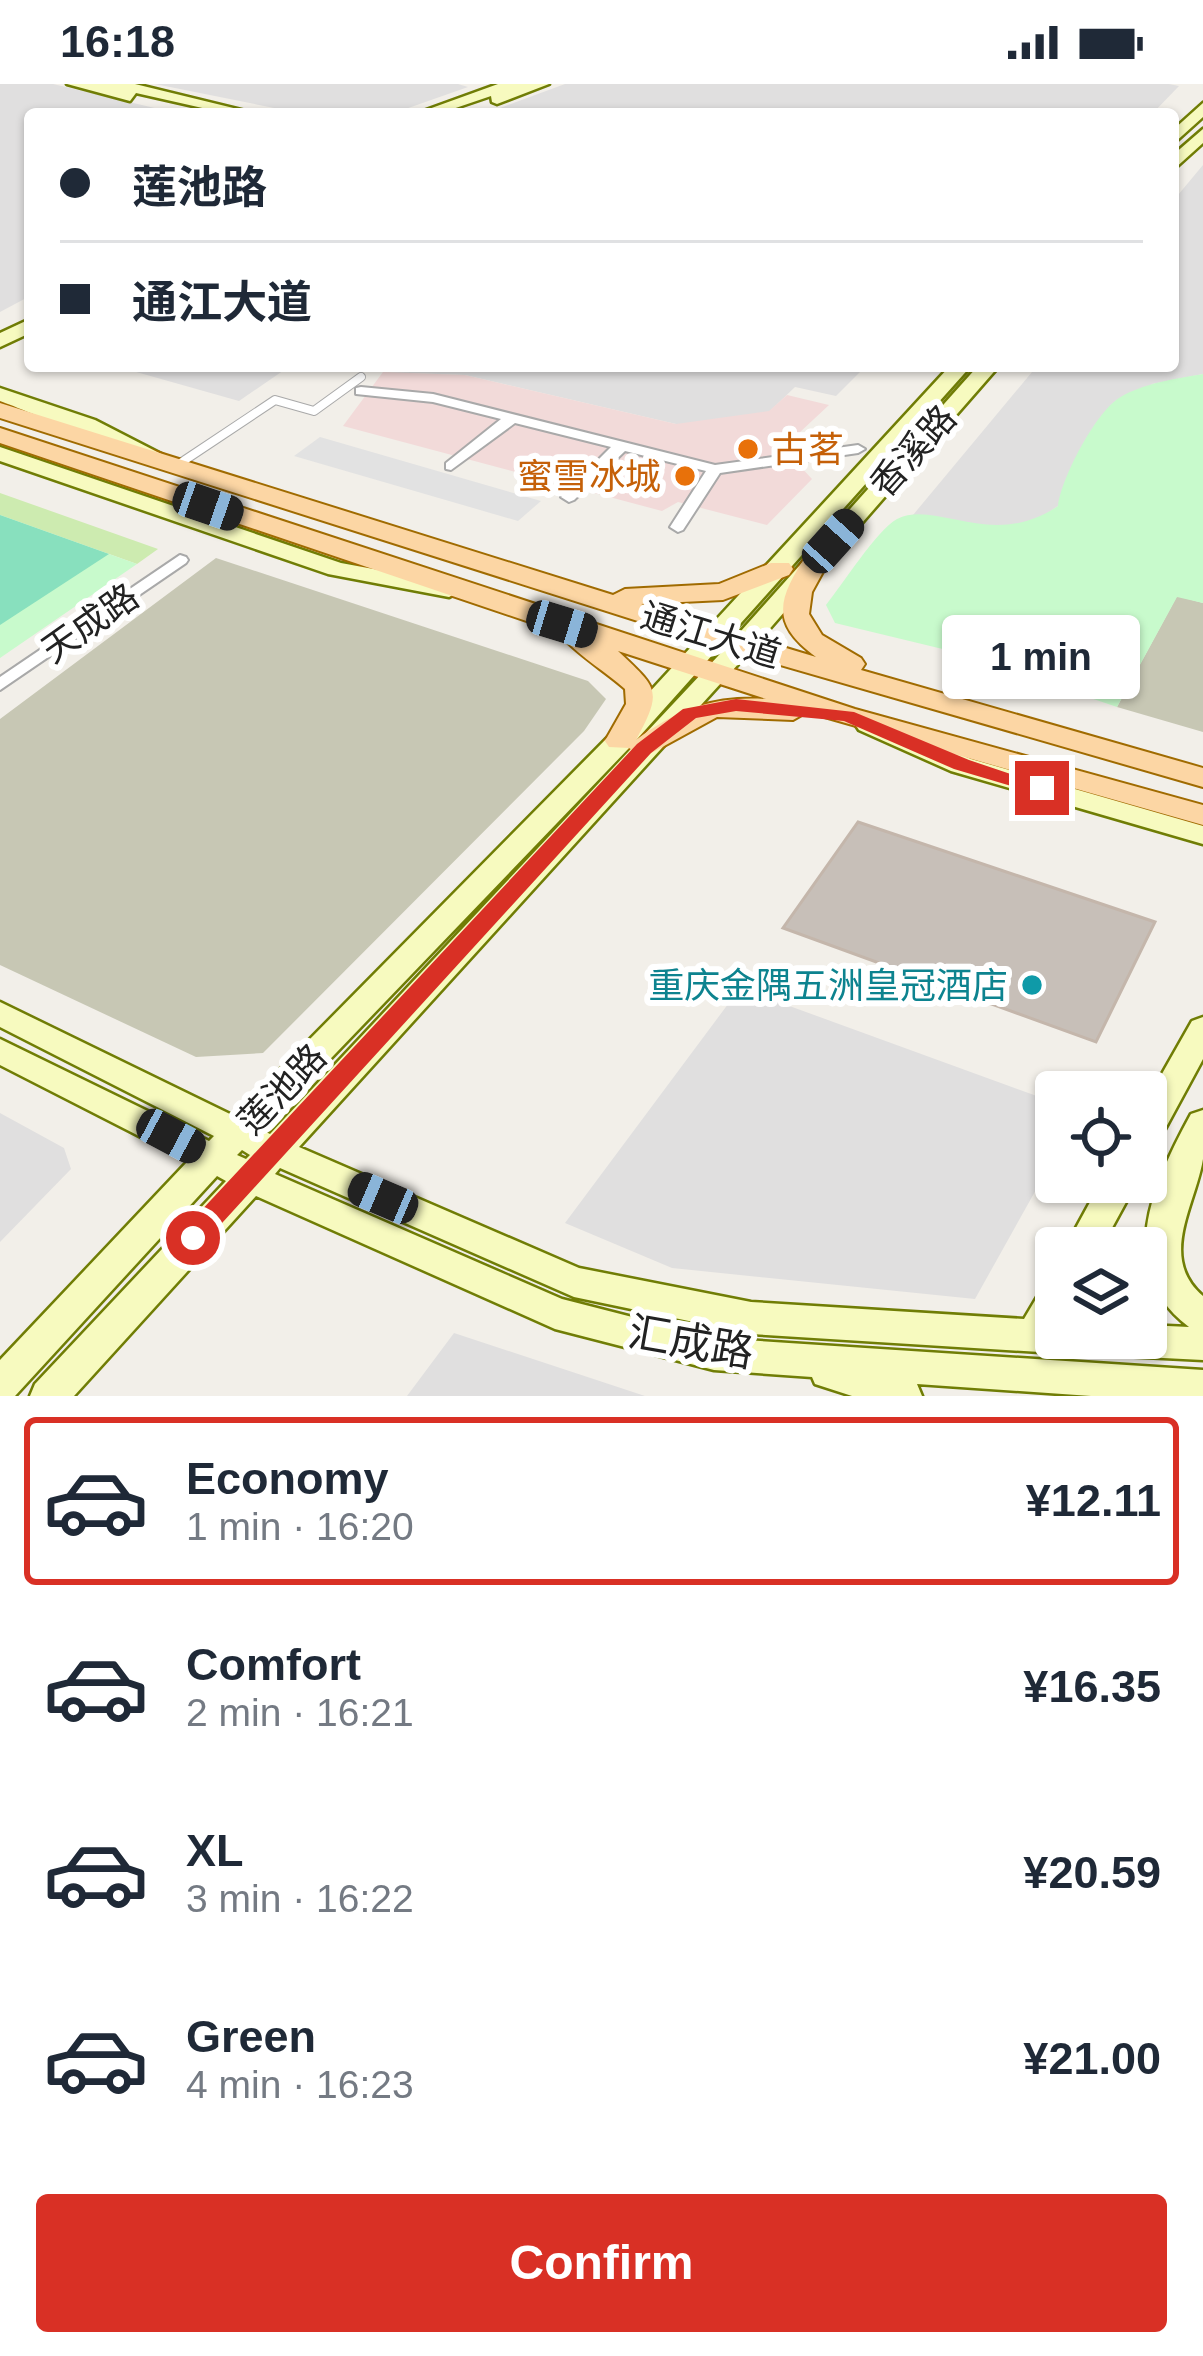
<!DOCTYPE html>
<html lang="en">
<head>
<meta charset="utf-8">
<style>
	body { margin:0; font-family:Arial,"Noto Sans SC",sans-serif; background:#f2f2f3; color:#1f2937; height:100vh; display:flex; flex-direction:column; font-size:45px; white-space:nowrap }
	* { box-sizing:border-box; margin:0 }
	p { font-size:39px; color:#747a83 }
	.icon { flex:none; width:66px; height:66px; fill:none; stroke:currentColor; stroke-width:2; stroke-linecap:round; stroke-linejoin:round }
	.map { position:relative; height:1312px; overflow:hidden }
	.side { display:flex; flex-direction:column; background:#fff; flex:1 }
	.side>* { flex:none }
	.banner { position:absolute; left:24px; top:24px; width:1155px; height:264px; border-radius:12px; box-shadow:0 3px 9px #0004; display:grid; align-content:center; height:264px; padding:0 36px; background:#fff }
	.buttons { position:absolute; left:1035px; top:987px; display:grid; gap:24px }
	.buttons a { display:grid; place-items:center; width:132px; height:132px; border-radius:12px; background:#fff; box-shadow:0 3px 9px #0004; font-size:60px }
	.end { position:absolute; width:54px; height:54px; margin:-27px; border:15px solid #d93025; background:#fff; box-shadow:0 0 0 6px #fff }
	.from { border-radius:50% }
	.bubble { position:absolute; height:84px; border-radius:12px; background:#fff; box-shadow:0 3px 9px #0004; font-size:39px; font-weight:600; line-height:84px; text-align:center }
	.car { position:absolute; width:36px; height:72px; margin:-36px -18px; border-radius:15px; box-shadow:0 0 9px 3px #0007; background:linear-gradient(#222 24%,#8ab4d8 0 40%,#222 0 76%,#8ab4d8 0 86%,#222 0) }
	.banner b { display:flex; align-items:center; gap:42px; height:114px; font-size:45px }
	.banner b+b { border-top:3px solid #e0e1e3 }
	.banner i { width:30px; height:30px; background:#1f2937 }
	ul { padding:21px 0 0; list-style:none }
	li { display:flex; align-items:center; gap:36px; height:168px; margin:0 24px 18px; padding:0 12px; border:6px solid transparent; border-radius:12px }
	li div { flex:1 }
	li b { display:block; font-size:45px }
	li em { font-style:normal; font-weight:600 }
	li.on { border-color:#d93025 }
	li>.icon { width:108px; height:108px; stroke-width:1.5 }
	.action { display:flex; gap:24px; margin-top:auto; padding:24px 36px }
	.action a { flex:1; height:138px; border-radius:12px; background:#d93025; color:#fff; font-size:48px; font-weight:600; line-height:138px; text-align:center }
	.status { display:flex; justify-content:space-between; align-items:center; height:84px; padding:0 60px; background:#fff; direction:ltr }
	.status svg { height:33px; fill:currentColor }
	.map>svg:first-child { display:block }
	.residential { fill:#e0dfdf }
	.commercial { fill:#f2dad9 }
	.construction { fill:#c7c7b4 }
	.grass { fill:#cdebb0 }
	.park { fill:#c8facc }
	.pitch { fill:#88e0be }
	.parking { fill:#e2e2e2 }
	.building { fill:#c7bfb8; stroke:#c4b6ab; stroke-width:3 }
	.lines { fill:none; stroke-linecap:round; stroke-linejoin:round }
	.lane-casing { stroke:#a9a9a9; stroke-width:10 }
	.street-casing { stroke:#a9a9a9; stroke-width:4 }
	.secondary-casing { stroke:#707d05; stroke-width:5 }
	.primary-casing { stroke:#a06b00; stroke-width:4 }
	.lane { stroke:#fff; stroke-width:8 }
	.street { fill:#fff; fill-rule:evenodd }
	.secondary { fill:#f7fabf; fill-rule:evenodd }
	.primary { fill:#fcd6a4; fill-rule:evenodd }
	.route { fill:#d93025 }
	.food-dot { fill:#e8710a; stroke:#fff; stroke-width:4.5 }
	.culture-dot { fill:#0f9aa8; stroke:#fff; stroke-width:4.5 }
	.labels { text-anchor:middle; dominant-baseline:central; stroke-width:12; stroke-linejoin:round; paint-order:stroke }
	.food-label { font-size:36px; fill:#c56008; stroke:#fff; text-anchor:start }
	.street-label { font-size:36px; fill:#222; stroke:#fff }
	.culture-label { font-size:36px; fill:#0d838f; stroke:#fff; text-anchor:end }
	.near-street-label { font-size:42px; fill:#222; stroke:#fff }
</style>
</head>
<body>
<div class="status"><b>16:18</b><svg viewBox="0 0 49 12"><path d="M0 12V9h3v3zM5 12V6h3v6zM10 12V3h3v9zM15 12V0h3v12zM26 1h20v11H26zM47 4h2v5h-2z"/></svg></div>
<div class="map">
<svg width="1203" height="1312" viewBox="0 0 1203 1312">
	<rect width="100%" height="100%" fill="#f2efe9"/>
	<!-- residential -->
	<path class="residential" d="M 0,0 L 53,0 L 180,30 L 30,30 L 30,212 L 0,228 Z
		M 155,0 L 458,0 L 468,3 L 397,28 L 304,30 Z
		M 565,0 L 1169,0 L 1179,2 L 1152,30 L 484,30 Z
		M 1203,81 L 1203,290 L 1152,300 L 1058,422 L 1036,437 L 994,444 L 913,431 L 1037,282 L 1173,282 L 1173,117 Z
		M 115,282 L 290,282 L 239,317 Z
		M 363,282 L 866,282 L 836,312 L 795,303 L 770,327 L 690,359 L 676,340 L 465,291 L 383,288 Z
		M 740,904 L 1056,1019 L 1056,1070 L 975,1215 L 672,1184 L 565,1139 Z
		M 0,1029 L 64,1064 L 71,1085 L 0,1158 Z
		M 454,1249 L 645,1312 L 407,1312 Z"/>
	<!-- commercial -->
	<path class="commercial" d="M 383,288 L 465,291 L 676,340 L 769,327 L 787,311 L 829,321 L 783,364 L 812,395 L 767,441 L 678,418 L 662,427 L 343,342 Z"/>
	<!-- construction -->
	<path class="construction" d="M 216,474 L 588,597 L 606,615 L 584,647 L 263,969 L 196,973 L 0,881 L 0,635 Z
		M 1177,512 L 1203,519 L 1203,648 L 1117,623 Z"/>
	<!-- grass -->
	<path class="grass" d="M 0,409 L 158,465 L 137,480 L 0,431 Z"/>
	<!-- park -->
	<path class="park" d="M 1203,290 L 1203,519 L 1177,513 L 1117,623 L 955,568 L 835,539 L 826,521 C 842,501 877,446 897,435 C 936,415 992,467 1058,422 C 1061,395 1095,329 1119,314 C 1143,299 1175,295 1203,290 Z
		M 0,431 L 137,480 L 0,574 Z"/>
	<!-- pitch -->
	<path class="pitch" d="M 0,431 L 109,470 L 0,541 Z"/>
	<!-- parking -->
	<path class="parking" d="M 320,353 L 541,417 L 518,437 L 294,372 Z"/>
	<!-- building -->
	<path class="building" d="M 858,738 L 1155,838 L 1096,958 L 783,844 Z"/>
	<g class="lines">
		<!-- lane casing -->
		<g class="lane-casing">
			<path id="lane" d="M 179,380 L 275,316 L 314,327 L 361,293"/>
		</g>
		<!-- street casing -->
		<g class="street-casing">
			<path id="street" d="M 361,303 L 433,310 L 715,381 L 858,361 L 865,365 L 858,369 L 720,389 L 683,446 L 678,448 L 670,443 L 706,387 L 625,367 L 574,416 L 569,418 L 561,413 L 611,363 L 515,339 L 451,386 L 446,385 L 446,379 L 501,335 L 433,318 L 356,310 L 356,304 Z
				M 180,471 L 186,473 L 188,476 L 186,479 L 0,606 L 0,593 Z"/>
		</g>
		<!-- secondary casing -->
		<g class="secondary-casing">
			<path id="secondary" d="M 67,0 L 135,0 L 258,30 L 229,30 L 136,9 L 130,17 Z
				M 498,0 L 549,0 L 497,20 L 492,18 L 491,12 L 438,30 L 415,30 Z
				M 1203,19 L 1203,33 L 1173,60 L 1173,46 Z
				M 1203,45 L 1203,59 L 1173,86 L 1173,71 Z
				M 30,235 L 30,249 L 0,263 L 0,249 Z
				M 950,282 L 971,282 L 630,663 L 262,1046 L 270,1050 L 733,556 L 978,282 L 999,282 L 751,566 L 299,1063 L 579,1184 L 751,1218 L 1024,1235 L 1043,1203 L 1056,1199 L 1056,1254 L 1146,1254 L 1146,1241 L 1189,1243 C 1113,1186 1153,1100 1191,1030 L 1203,1026 C 1203,1042 1203,1060 1203,1075 C 1195,1122 1158,1174 1203,1212 L 1203,1276 L 1084,1270 L 1070,1263 L 1056,1269 L 751,1250 L 574,1213 L 280,1084 L 275,1090 L 562,1215 L 714,1254 L 1203,1286 L 1203,1312 L 1091,1312 L 917,1300 L 922,1312 L 852,1312 L 815,1300 L 812,1293 L 714,1286 L 555,1245 L 256,1112 L 74,1312 L 30,1312 L 35,1300 L 226,1097 L 217,1092 L 15,1312 L 0,1312 L 0,1276 L 188,1077 L 0,981 L 0,955 L 209,1057 L 214,1052 L 0,943 L 0,918 L 234,1032 L 610,651 ZM 242,1066 L 250,1071 L 246,1075 L 237,1071 Z
				M 0,304 L 95,336 L 165,372 L 162,377 C 147,379 26,326 0,317 Z
				M 0,363 L 341,479 L 449,499 L 461,506 L 449,513 L 328,490 L 0,377 Z
				M 868,632 L 971,675 L 1203,742 L 1203,760 L 951,687 L 859,646 L 855,640 L 859,634 Z
				M 1203,933 L 1203,975 L 1158,1058 L 1146,1062 L 1146,1018 L 1192,937 Z
				M 1101,1098 L 1137,1098 L 1101,1164 L 1065,1164 Z"/>
		</g>
		<!-- primary casing -->
		<g class="primary-casing">
			<path id="primary" d="M 0,319 L 613,511 L 625,505 L 719,500 L 771,479 L 789,479 L 793,485 L 789,491 L 723,516 L 641,520 L 816,573 C 768,538 779,513 808,469 L 826,469 L 830,475 L 812,508 L 809,530 L 822,551 L 861,574 L 865,580 L 861,586 L 1203,684 L 1203,703 L 732,567 L 0,334 Z
				M 0,344 L 855,625 L 1203,721 L 1203,741 L 807,628 L 793,636 L 717,633 L 644,673 L 629,664 L 609,663 L 605,657 L 626,620 L 625,605 C 606,588 582,574 565,556 L 568,551 L 0,359 ZM 618,567 L 766,615 C 713,612 678,625 636,656 C 663,606 658,605 618,567 Z"/>
		</g>
		<!-- lane -->
		<use href="#lane" class="lane"/>
		<!-- street -->
		<use href="#street" class="street"/>
		<!-- secondary -->
		<use href="#secondary" class="secondary"/>
		<!-- primary -->
		<use href="#primary" class="primary"/>
	</g>
	<!-- route -->
	<path class="route" d="M 736,615 L 854,628 L 969,676 L 1052,704 L 1042,711 L 954,685 L 844,637 L 736,627 L 696,634 L 651,669 L 202,1161 L 183,1161 L 180,1154 L 183,1146 L 637,660 L 683,625 Z"/>
	<!-- markers -->
	<g class="food-dot">
		<circle cx="748" cy="365" r="12"/>
		<circle cx="685" cy="392" r="12"/>
	</g>
	<circle class="culture-dot" cx="1032" cy="901" r="12"/>
	<g class="labels">
		<!-- food labels -->
		<g class="food-label">
			<text x="772" y="365">古茗</text>
			<text x="661" y="392" text-anchor="end">蜜雪冰城</text>
		</g>
		<!-- street labels -->
		<g class="street-label">
			<text transform="translate(913 367) rotate(-48)">香溪路</text>
			<text transform="translate(90 539) rotate(-35)">天成路</text>
			<text transform="translate(711 551) rotate(17)">通江大道</text>
			<text transform="translate(282 1005) rotate(-46)">莲池路</text>
		</g>
		<!-- culture labels -->
		<g class="culture-label">
			<text x="1008" y="901">重庆金隅五洲皇冠酒店</text>
		</g>
		<!-- near-street labels -->
		<g class="near-street-label">
			<text transform="translate(691 1258) rotate(10)">汇成路</text>
		</g>
	</g>
</svg>
<div class="buttons">
<a><svg class="icon" aria-label="locate" viewBox="0 0 24 24"><circle cx="12" cy="12" r="6"/><path d="M12 2v4M12 18v4M2 12h4M18 12h4"/></svg></a>
<a><svg class="icon" aria-label="layers" viewBox="0 0 24 24"><path d="M12 4l9 5-9 5-9-5zM3 14l9 5 9-5"/></svg></a>
</div>
<i class="end from" style="left:193px;top:1154px"></i>
<i class="end" style="left:1042px;top:704px"></i>
<div class="bubble" style="left:942px;top:531px;width:198px">1 min</div>
<i class="car" style="left:208px;top:422px;rotate:109deg"></i>
<i class="car" style="left:833px;top:457px;rotate:42deg"></i>
<i class="car" style="left:562px;top:540px;rotate:107deg"></i>
<i class="car" style="left:171px;top:1052px;rotate:118deg"></i>
<i class="car" style="left:383px;top:1114px;rotate:293deg"></i>
<div class="banner">
<b><i class="from"></i>莲池路</b>
<b><i></i>通江大道</b>
</div>
</div>
<section class="side">
<ul>
<li class="on"><svg class="icon" aria-label="car" viewBox="0 0 24 24"><path d="M5 17H2v-5l4-1 3-4h7l3 4 3 1v5h-3M9 17h6M6 11h13"/><circle cx="7" cy="17" r="2"/><circle cx="17" cy="17" r="2"/></svg><div><b>Economy</b><p>1 min · 16:20</p></div><em>¥12.11</em></li>
<li><svg class="icon" aria-label="car" viewBox="0 0 24 24"><path d="M5 17H2v-5l4-1 3-4h7l3 4 3 1v5h-3M9 17h6M6 11h13"/><circle cx="7" cy="17" r="2"/><circle cx="17" cy="17" r="2"/></svg><div><b>Comfort</b><p>2 min · 16:21</p></div><em>¥16.35</em></li>
<li><svg class="icon" aria-label="car" viewBox="0 0 24 24"><path d="M5 17H2v-5l4-1 3-4h7l3 4 3 1v5h-3M9 17h6M6 11h13"/><circle cx="7" cy="17" r="2"/><circle cx="17" cy="17" r="2"/></svg><div><b>XL</b><p>3 min · 16:22</p></div><em>¥20.59</em></li>
<li><svg class="icon" aria-label="car" viewBox="0 0 24 24"><path d="M5 17H2v-5l4-1 3-4h7l3 4 3 1v5h-3M9 17h6M6 11h13"/><circle cx="7" cy="17" r="2"/><circle cx="17" cy="17" r="2"/></svg><div><b>Green</b><p>4 min · 16:23</p></div><em>¥21.00</em></li>
</ul>
<div class="action"><a>Confirm</a></div>
</section>
</body>
</html>
